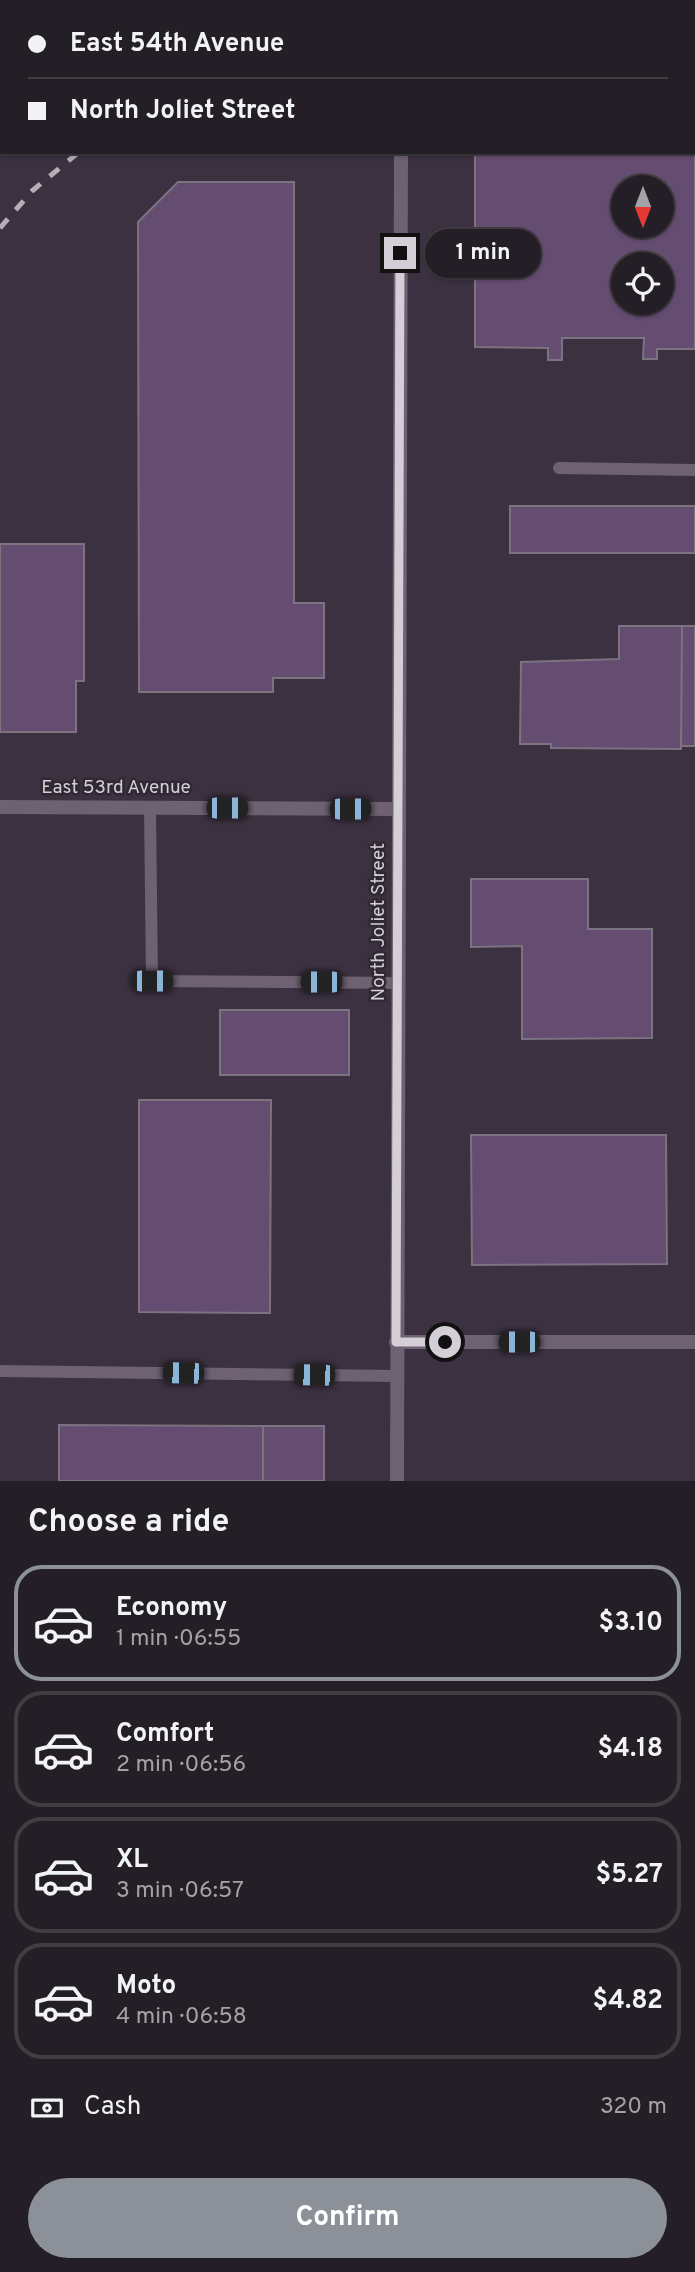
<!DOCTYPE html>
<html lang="en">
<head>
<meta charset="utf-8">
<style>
	body { margin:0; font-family:Overpass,sans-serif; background:#2c272e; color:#f1f3f6; height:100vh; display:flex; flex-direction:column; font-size:26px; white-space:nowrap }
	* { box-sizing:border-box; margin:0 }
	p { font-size:23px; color:#a3a2a7 }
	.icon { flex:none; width:38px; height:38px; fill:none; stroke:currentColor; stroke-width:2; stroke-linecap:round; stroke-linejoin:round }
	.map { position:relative; height:1481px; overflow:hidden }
	.side { display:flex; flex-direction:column; background:#241f26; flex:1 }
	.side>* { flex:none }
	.banner { position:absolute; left:0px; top:0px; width:696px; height:154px; box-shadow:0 2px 5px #0004,0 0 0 2px #413d43; display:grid; align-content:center; height:154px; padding:0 28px; background:#241f26 }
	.needle { width:46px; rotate:180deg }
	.tools { position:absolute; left:611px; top:175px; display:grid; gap:14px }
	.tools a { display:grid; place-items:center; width:63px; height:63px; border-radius:50%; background:#241f26; box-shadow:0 2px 5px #0004,0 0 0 2px #413d43; font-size:35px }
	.end { position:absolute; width:32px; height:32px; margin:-16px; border:9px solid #d4cfd6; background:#111; box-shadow:0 0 0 4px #111 }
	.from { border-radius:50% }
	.bubble { position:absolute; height:49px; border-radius:24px; background:#241f26; box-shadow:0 2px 5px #0004,0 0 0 2px #413d43; font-size:23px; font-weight:700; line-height:49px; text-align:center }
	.car { position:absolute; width:21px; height:42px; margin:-21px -10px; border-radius:9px; box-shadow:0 0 5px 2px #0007; background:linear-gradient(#222 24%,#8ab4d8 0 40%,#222 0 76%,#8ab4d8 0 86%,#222 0) }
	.banner b { display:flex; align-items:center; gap:24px; height:66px; font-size:26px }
	.banner b+b { border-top:2px solid #413d43 }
	.banner i { width:18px; height:18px; background:#f1f3f6 }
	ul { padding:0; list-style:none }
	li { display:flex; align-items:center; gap:21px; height:116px; margin:0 14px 10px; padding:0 14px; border:4px solid #413d43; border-radius:28px }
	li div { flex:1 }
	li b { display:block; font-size:26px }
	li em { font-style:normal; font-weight:700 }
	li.on { border-color:#8c9099 }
	li>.icon { width:63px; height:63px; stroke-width:1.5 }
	h2 { padding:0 28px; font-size:32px; line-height:84px }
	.pay { display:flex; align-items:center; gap:18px; height:77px; padding:0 28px; font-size:26px }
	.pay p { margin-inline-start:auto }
	.primary-button { display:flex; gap:14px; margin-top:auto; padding:14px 28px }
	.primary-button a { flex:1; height:80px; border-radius:42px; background:#8c9099; color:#fff; font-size:28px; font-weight:700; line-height:80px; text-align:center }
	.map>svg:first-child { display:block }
	.built { fill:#3b3140; fill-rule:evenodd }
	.building { fill:#654c71; stroke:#7b737f; stroke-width:2; fill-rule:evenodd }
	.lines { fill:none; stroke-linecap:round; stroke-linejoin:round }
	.service { stroke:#6d6172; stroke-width:12 }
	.minor { stroke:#6d6172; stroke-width:14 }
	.rail { stroke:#b4afb7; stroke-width:5; stroke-dasharray:12 12; stroke-linecap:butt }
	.route { stroke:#d4cfd6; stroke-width:9 }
	.labels { text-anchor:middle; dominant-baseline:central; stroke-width:5; stroke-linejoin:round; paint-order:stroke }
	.street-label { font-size:19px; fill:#d4cfd6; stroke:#302933 }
</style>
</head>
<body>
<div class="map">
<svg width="695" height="1481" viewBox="0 0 695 1481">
	<rect width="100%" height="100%" fill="#302933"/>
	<!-- built -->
	<path class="built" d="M 0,0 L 695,0 L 695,1481 L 0,1481 ZM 2,2 L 695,2 L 695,152 L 2,152 ZM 623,187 L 662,187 L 662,226 L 623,226 ZM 623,264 L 662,264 L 662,303 L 623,303 Z"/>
	<!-- building -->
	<path class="building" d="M 0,0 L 131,0 L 131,2 L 2,2 L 0,19 Z
		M 219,0 L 305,0 L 305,2 L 219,2 Z
		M 695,93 L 695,349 L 657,349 L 657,359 L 643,359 L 644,338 L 562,338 L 562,360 L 548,360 L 548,348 L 475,347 L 475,152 L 695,152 ZM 623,187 L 662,187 L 662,226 L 623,226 ZM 623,264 L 662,264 L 662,303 L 623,303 Z
		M 178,182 L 294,182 L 294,603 L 324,603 L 324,678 L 273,678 L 273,692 L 139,692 L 138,222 Z
		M 510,506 L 695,506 L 695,553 L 510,553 Z
		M 0,544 L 84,544 L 84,681 L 76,681 L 76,732 L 0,732 Z
		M 619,626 L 682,626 L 681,749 L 551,748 L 551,744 L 520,744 L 521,662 L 619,659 Z
		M 682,626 L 695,626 L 695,746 L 681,746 Z
		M 471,879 L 588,879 L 588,929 L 652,929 L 652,1038 L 522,1039 L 522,946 L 471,947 Z
		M 220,1010 L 349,1010 L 349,1075 L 220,1075 Z
		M 139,1100 L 271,1100 L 270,1313 L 139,1312 Z
		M 471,1135 L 666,1135 L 667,1264 L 472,1265 Z
		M 59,1425 L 263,1426 L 263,1481 L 59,1481 Z
		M 263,1426 L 324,1426 L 324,1481 L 263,1481 Z"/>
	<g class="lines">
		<!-- service -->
		<path class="service" d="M 645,0 L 645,2
			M 559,468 L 695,470
			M 150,808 L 152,981 L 398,983
			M 0,1371 L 396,1376"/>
		<!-- minor -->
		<path class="minor" d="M 401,2 L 401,0
			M 0,807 L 399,809
			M 396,1342 L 695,1342
			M 397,1481 L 401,152"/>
		<!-- rail -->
		<path class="rail" d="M 0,57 L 2,57
			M 0,228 L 32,191 L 79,152"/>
	</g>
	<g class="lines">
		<!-- route -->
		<path class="route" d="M 400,253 L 396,1342 L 445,1342"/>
	</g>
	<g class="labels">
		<!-- street labels -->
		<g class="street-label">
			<text x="116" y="788">East 53rd Avenue</text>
			<text transform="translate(379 922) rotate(-90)">North Joliet Street</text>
		</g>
	</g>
</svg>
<div class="tools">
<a><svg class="needle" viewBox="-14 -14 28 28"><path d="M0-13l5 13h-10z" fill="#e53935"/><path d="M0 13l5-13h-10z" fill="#a3a2a7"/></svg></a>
<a><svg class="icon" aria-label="locate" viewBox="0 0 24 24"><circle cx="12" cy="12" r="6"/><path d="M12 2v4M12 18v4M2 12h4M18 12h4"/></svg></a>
</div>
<i class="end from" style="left:445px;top:1342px"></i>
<i class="end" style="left:400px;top:253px"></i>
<div class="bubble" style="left:425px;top:229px;width:116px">1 min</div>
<i class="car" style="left:227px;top:808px;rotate:90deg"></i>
<i class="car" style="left:350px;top:809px;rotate:90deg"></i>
<i class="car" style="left:152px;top:981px;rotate:90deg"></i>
<i class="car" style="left:321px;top:982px;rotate:270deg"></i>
<i class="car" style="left:519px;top:1342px;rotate:270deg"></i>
<i class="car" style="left:183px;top:1373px;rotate:271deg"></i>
<i class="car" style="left:314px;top:1375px;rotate:271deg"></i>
<div class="banner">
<b><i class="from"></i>East 54th Avenue</b>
<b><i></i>North Joliet Street</b>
</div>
</div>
<section class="side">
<h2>Choose a ride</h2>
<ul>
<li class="on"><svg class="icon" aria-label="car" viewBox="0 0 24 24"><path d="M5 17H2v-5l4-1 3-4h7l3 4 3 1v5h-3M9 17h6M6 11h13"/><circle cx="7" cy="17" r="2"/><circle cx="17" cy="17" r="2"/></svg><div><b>Economy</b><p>1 min · 06:55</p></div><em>$3.10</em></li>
<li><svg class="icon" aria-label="car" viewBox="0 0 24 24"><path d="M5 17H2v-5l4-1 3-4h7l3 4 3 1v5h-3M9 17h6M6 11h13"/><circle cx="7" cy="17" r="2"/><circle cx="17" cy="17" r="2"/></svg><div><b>Comfort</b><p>2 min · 06:56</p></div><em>$4.18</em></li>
<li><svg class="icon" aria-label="car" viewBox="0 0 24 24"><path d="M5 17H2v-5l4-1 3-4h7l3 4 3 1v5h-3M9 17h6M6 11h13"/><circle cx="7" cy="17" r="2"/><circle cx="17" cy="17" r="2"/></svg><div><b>XL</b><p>3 min · 06:57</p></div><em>$5.27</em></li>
<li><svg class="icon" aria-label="car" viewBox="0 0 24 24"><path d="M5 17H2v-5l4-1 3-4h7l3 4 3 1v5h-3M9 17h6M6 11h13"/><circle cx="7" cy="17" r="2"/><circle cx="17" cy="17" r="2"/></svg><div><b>Moto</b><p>4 min · 06:58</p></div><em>$4.82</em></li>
</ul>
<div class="pay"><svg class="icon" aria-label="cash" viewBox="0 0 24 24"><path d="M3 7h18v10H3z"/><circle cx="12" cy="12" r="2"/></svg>Cash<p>320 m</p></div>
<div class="primary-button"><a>Confirm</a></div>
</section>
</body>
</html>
